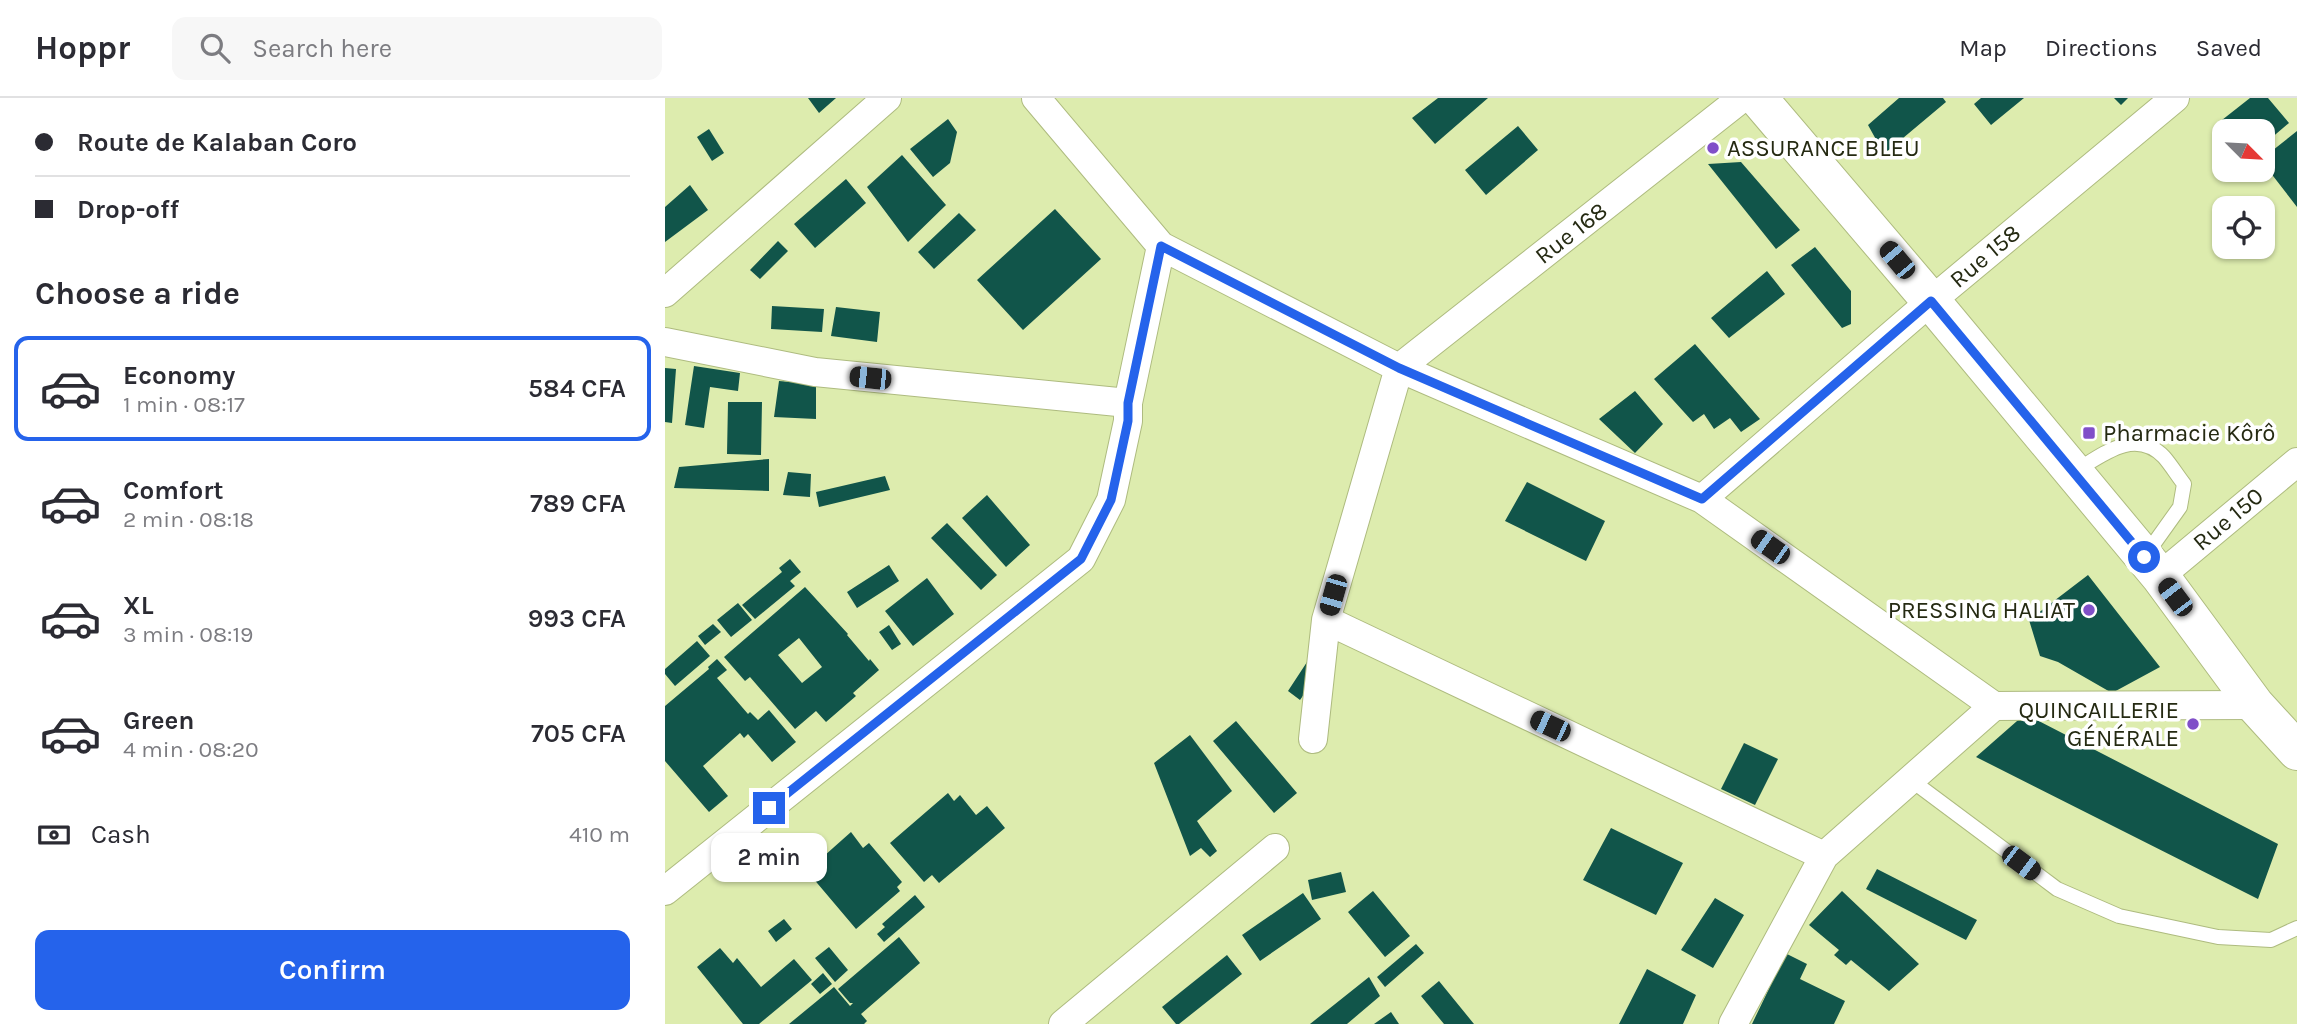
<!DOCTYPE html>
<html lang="en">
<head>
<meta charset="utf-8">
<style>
	body { margin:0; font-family:Karla,sans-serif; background:#f7f7f7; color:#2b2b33; height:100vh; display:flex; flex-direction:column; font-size:26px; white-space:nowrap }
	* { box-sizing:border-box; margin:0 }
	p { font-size:23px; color:#7c7c81 }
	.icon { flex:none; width:38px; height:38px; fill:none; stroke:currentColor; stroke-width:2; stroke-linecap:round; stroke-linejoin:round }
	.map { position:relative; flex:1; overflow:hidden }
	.sheet { display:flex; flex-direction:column; background:#fff; width:665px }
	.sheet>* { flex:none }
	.hud { display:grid; align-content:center; height:154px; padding:0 35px; background:#fff }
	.needle { width:46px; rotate:114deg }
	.tools { position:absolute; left:1547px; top:21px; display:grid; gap:14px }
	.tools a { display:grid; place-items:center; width:63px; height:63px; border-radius:14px; background:#fff; box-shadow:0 2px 5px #0004; font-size:35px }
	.end { position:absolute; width:32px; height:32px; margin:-16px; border:9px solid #2563eb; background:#fff; box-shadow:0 0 0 4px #fff }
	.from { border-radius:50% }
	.bubble { position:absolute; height:49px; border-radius:14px; background:#fff; box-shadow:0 2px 5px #0004; font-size:23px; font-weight:600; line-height:49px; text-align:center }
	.car { position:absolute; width:21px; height:42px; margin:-21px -10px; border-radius:9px; box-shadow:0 0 5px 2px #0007; background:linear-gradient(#222 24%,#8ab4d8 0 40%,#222 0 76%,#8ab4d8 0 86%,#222 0) }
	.hud b { display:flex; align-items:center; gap:24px; height:66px; font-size:26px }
	.hud b+b { border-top:2px solid #e1e1e2 }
	.hud i { width:18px; height:18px; background:#2b2b33 }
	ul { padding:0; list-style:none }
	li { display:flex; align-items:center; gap:21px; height:105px; margin:0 14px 10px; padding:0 21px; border:4px solid transparent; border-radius:14px }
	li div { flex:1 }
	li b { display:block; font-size:26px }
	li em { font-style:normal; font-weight:600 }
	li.selected { border-color:#2563eb }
	li>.icon { width:63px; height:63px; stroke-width:1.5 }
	h2 { padding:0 35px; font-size:32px; line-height:84px }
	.pay { display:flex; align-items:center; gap:18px; height:77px; padding:0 35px; font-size:26px }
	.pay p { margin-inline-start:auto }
	.cta { display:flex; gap:14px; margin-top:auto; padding:14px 35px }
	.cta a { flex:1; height:80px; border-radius:14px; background:#2563eb; color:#fff; font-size:28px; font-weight:600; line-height:80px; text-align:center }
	header { display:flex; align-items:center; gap:42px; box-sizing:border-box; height:98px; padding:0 35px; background:#fff; border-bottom:2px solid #e1e1e2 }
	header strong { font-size:33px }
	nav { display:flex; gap:38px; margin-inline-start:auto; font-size:24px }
	.search { width:490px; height:63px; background:#f7f7f7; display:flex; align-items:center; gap:18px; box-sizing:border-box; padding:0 24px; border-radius:14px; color:#7c7c81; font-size:26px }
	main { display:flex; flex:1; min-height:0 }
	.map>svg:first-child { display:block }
	.building { fill:#11554a; fill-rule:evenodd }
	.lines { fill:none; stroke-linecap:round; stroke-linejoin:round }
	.lane-casing { stroke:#aebb7f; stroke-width:16 }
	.street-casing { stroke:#aebb7f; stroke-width:30 }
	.secondary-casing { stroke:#aebb7f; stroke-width:40 }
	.lane { stroke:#fff; stroke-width:14 }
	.street { stroke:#fff; stroke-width:28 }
	.secondary { stroke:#fff; stroke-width:38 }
	.route { stroke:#2563eb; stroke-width:9 }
	.poi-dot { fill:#804fc8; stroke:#fff; stroke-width:2.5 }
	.labels { text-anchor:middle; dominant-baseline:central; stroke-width:7; stroke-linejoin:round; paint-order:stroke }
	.poi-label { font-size:24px; fill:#252a12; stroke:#fff; text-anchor:start }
	.street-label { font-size:24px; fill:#252a12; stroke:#fff }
</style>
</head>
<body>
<header>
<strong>Hoppr</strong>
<div class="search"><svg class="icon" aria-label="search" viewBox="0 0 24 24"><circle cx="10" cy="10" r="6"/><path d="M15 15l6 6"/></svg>Search here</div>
<nav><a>Map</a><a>Directions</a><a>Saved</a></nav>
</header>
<main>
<section class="sheet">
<div class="hud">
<b><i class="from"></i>Route de Kalaban Coro</b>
<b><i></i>Drop-off</b>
</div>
<h2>Choose a ride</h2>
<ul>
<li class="selected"><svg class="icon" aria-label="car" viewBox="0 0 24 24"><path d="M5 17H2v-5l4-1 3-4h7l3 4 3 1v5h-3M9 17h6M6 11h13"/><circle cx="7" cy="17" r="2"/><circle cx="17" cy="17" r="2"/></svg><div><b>Economy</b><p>1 min · 08:17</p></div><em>584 CFA</em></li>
<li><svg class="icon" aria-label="car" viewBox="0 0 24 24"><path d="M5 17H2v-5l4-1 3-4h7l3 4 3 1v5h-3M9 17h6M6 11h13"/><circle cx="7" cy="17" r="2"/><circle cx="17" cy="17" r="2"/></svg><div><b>Comfort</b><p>2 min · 08:18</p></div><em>789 CFA</em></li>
<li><svg class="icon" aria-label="car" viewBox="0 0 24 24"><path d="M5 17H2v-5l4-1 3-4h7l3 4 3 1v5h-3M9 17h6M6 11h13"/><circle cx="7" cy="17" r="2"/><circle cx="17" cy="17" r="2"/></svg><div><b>XL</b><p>3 min · 08:19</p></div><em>993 CFA</em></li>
<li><svg class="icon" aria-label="car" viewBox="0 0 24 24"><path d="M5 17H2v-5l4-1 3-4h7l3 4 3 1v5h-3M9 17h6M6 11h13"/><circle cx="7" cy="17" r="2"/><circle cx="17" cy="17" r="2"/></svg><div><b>Green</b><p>4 min · 08:20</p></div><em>705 CFA</em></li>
</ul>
<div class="pay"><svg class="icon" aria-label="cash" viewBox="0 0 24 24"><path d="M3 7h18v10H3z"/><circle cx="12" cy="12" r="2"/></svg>Cash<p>410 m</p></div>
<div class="cta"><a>Confirm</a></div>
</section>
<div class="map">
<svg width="1632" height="926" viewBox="0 0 1632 926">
	<rect width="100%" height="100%" fill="#ddecae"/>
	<!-- building -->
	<path class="building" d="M 143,0 L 171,0 L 154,15 Z
		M 773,0 L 823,0 L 770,46 L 747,20 Z
		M 1234,0 L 1278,0 L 1281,4 L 1219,56 L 1203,27 Z
		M 1316,0 L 1359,0 L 1326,27 L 1309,6 Z
		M 1449,0 L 1463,0 L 1456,7 Z
		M 1585,0 L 1603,0 L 1624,25 L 1598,47 L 1598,33 L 1567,33 L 1557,22 Z
		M 283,21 L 292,34 L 285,65 L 268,79 L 245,51 Z
		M 853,28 L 873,52 L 821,97 L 800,72 Z
		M 44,31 L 59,55 L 47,63 L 32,39 Z
		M 1632,33 L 1632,109 L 1598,65 L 1598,60 Z
		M 237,57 L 281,107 L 243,144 L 202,89 Z
		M 1076,64 L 1135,132 L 1111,151 L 1043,66 Z
		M 181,81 L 201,105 L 150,150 L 129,126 Z
		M 25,87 L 43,112 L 0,144 L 0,109 Z
		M 390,111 L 436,161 L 358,232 L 312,182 Z
		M 294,115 L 311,132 L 269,171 L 253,154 Z
		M 113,143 L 123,153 L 95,181 L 85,172 Z
		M 1150,149 L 1186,193 L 1186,226 L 1177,230 L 1126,167 Z
		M 1102,173 L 1120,196 L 1064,240 L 1046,220 Z
		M 107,208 L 159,211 L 157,234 L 106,231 Z
		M 171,209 L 215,214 L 212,244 L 166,238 Z
		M 1030,246 L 1095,321 L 1076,334 L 1065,320 L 1049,331 L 1039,316 L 1028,324 L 989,281 Z
		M 29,268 L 75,275 L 73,293 L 45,289 L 39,330 L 20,327 Z
		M 0,270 L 11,271 L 7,325 L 0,324 Z
		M 114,283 L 151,286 L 151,321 L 109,319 Z
		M 970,293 L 998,326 L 970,355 L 934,321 Z
		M 63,304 L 97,304 L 96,357 L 62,356 Z
		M 104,361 L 104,393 L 9,390 L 14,369 Z
		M 123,374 L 146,376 L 145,399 L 118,397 Z
		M 220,378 L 225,392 L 154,409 L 151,394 Z
		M 862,384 L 940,423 L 921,463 L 840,423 Z
		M 322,397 L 365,447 L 341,469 L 297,420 Z
		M 282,425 L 332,477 L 316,492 L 266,440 Z
		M 125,461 L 136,474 L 125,483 L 130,488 L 90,521 L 77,507 L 117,474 L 114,470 Z
		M 224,467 L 234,483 L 192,510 L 182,494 Z
		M 1423,477 L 1495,569 L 1447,595 L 1393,564 L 1375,558 L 1364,522 Z
		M 262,480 L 289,516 L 248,548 L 220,513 Z
		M 140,489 L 183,536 L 182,537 L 204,563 L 205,561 L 214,572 L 188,595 L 191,598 L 161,624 L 151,613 L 130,631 L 85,579 L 80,583 L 59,559 ZM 134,540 L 157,569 L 137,585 L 113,557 Z
		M 73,505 L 87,522 L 66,539 L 52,522 Z
		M 48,526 L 56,534 L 40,547 L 33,538 Z
		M 224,527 L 236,546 L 227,552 L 214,534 Z
		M 32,543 L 45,558 L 10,588 L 0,576 L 0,571 Z
		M 52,561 L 62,572 L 52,580 L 83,616 L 85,614 L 93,622 L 104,612 L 131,644 L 107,664 L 83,636 L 79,640 L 75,635 L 38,668 L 63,698 L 44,714 L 0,663 L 0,608 L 44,571 L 43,569 Z
		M 642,564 L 655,573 L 635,602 L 623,593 Z
		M 1360,616 L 1613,746 L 1593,801 L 1311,659 Z
		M 571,623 L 632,695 L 609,715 L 548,643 Z
		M 525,637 L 567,693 L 532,723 L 552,753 L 545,759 L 536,750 L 525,758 L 489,665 Z
		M 1079,645 L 1113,661 L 1090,707 L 1056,691 Z
		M 283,695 L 289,703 L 295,697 L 311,717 L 322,708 L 340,730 L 274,785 L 267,777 L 259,784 L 225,745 Z
		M 946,730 L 1018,765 L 991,817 L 918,782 Z
		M 186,734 L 198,750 L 204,745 L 237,784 L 232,789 L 235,793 L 191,831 L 147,779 L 158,770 L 159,758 Z
		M 1212,771 L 1312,822 L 1301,842 L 1201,791 Z
		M 676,774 L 681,794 L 647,802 L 643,782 Z
		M 708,793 L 745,838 L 720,859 L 683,814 Z
		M 1177,793 L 1254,866 L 1224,893 L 1186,862 L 1181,867 L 1169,857 L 1174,852 L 1144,827 Z
		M 638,795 L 656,821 L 595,863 L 577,837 Z
		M 250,797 L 260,809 L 219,844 L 212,836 L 220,829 L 217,826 Z
		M 1050,800 L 1079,817 L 1048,870 L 1016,852 Z
		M 119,821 L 127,831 L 111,844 L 103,833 Z
		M 234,839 L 255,865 L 196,916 L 202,923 L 199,926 L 124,926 L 169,889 L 185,908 L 188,905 L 185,905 L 173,891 Z
		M 751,846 L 759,855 L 720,889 L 712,879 Z
		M 164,849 L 183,872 L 170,884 L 150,860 Z
		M 55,850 L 68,865 L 72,860 L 96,889 L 129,861 L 147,882 L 94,926 L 78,926 L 32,869 Z
		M 1114,852 L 1142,866 L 1135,881 L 1180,903 L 1169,926 L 1087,926 L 1113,872 L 1106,869 Z
		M 562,857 L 577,876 L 514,926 L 511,926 L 497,909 Z
		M 982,871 L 1031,897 L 1018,926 L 954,926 Z
		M 158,875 L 167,886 L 155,896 L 146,886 Z
		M 704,879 L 715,898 L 682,926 L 645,926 Z
		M 774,883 L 809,926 L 779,926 L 756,898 Z
		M 726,914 L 734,926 L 709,926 Z"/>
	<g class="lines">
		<!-- lane casing -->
		<g class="lane-casing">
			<path id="lane" d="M 1409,374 C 1437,357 1470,329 1499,359 C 1506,367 1512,377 1519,386 L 1515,409 L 1480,458
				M 1246,682 L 1392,791 L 1454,818 L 1553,839 L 1606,842 L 1632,830"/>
		</g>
		<!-- street casing -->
		<g class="street-casing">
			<path id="street" d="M 371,0 L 496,148 L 734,270 L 1037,401 L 1329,608
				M 0,195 L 222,0
				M 0,244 L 150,274 L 463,305
				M 1037,401 L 1266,203 L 1510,0
				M 1495,478 L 1632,364
				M 661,522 L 1159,758 L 1329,608 L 1590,607
				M 648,641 L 661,522 L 734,270 L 1077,0
				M 0,793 L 416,461 L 446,402 L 463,323 L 463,305 L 496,148
				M 398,926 L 610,750
				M 1068,926 L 1159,758"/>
		</g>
		<!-- secondary casing -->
		<g class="secondary-casing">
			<path id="secondary" d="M 1093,0 L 1266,203 L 1495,478 L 1590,607 L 1632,653"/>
		</g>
		<!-- lane -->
		<use href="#lane" class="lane"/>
		<!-- street -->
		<use href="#street" class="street"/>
		<!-- secondary -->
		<use href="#secondary" class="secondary"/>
	</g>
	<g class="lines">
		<!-- route -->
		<path class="route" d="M 104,710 L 416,461 L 446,402 L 463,323 L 463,305 L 496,148 L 734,270 L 1037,401 L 1266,203 L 1479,459"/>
	</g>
	<!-- markers -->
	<g class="poi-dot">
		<circle cx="1048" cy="50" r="7"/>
		<rect x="1417" y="328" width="14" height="14" rx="3.5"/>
		<circle cx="1424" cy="512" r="7"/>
		<circle cx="1528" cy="626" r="7"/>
	</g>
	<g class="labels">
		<!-- poi labels -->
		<g class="poi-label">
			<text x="1062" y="50">ASSURANCE BLEU</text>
			<text x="1438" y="335">Pharmacie Kôrô</text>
			<text x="1410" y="512" text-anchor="end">PRESSING HALIAT</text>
			<text x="1514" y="612" text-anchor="end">QUINCAILLERIE<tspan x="1514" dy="28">GÉNÉRALE</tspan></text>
		</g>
		<!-- street labels -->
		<g class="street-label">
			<text transform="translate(906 135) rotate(-38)">Rue 168</text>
			<text transform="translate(1320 158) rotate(-40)">Rue 158</text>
			<text transform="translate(1563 421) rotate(-40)">Rue 150</text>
		</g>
	</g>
</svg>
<div class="tools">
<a><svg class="needle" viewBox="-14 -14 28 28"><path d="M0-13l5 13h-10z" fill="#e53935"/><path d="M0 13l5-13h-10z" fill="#7c7c81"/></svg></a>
<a><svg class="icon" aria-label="locate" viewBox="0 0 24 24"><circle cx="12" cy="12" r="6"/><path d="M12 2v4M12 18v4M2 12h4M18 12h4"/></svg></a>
</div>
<i class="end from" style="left:1479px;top:459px"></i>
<i class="end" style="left:104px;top:710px"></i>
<div class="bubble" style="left:46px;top:735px;width:116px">2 min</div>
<i class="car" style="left:1232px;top:162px;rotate:320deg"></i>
<i class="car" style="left:205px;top:280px;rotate:276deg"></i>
<i class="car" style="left:1105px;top:449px;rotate:305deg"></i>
<i class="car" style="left:668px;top:497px;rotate:196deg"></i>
<i class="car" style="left:1510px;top:499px;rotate:323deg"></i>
<i class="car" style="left:885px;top:628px;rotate:295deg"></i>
<i class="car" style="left:1356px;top:765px;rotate:127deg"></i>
</div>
</main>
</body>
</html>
